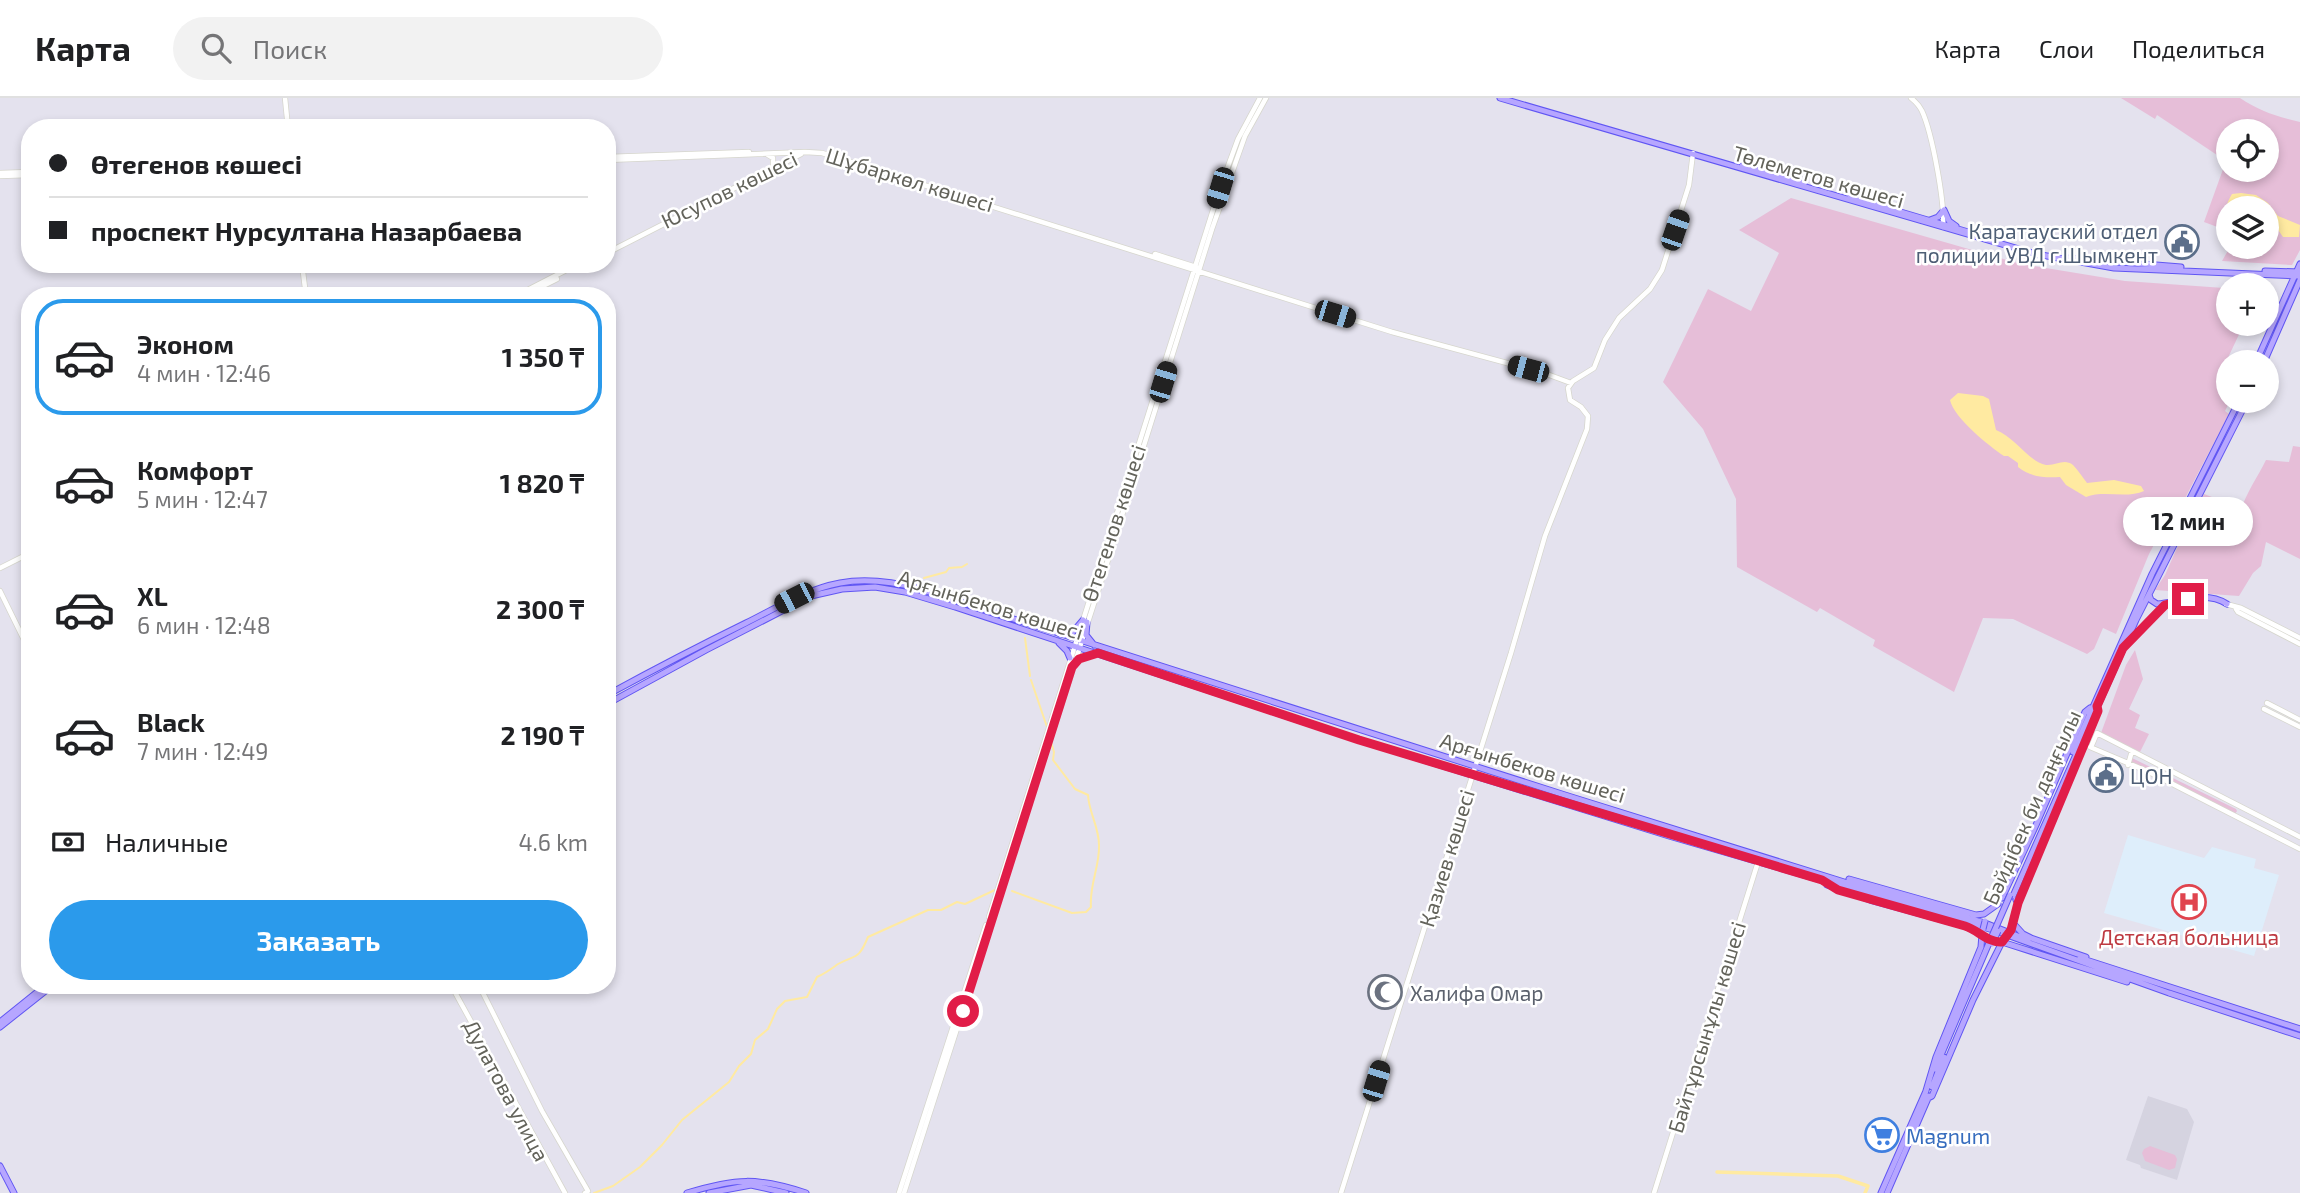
<!DOCTYPE html>
<html lang="ru">
<head>
<meta charset="utf-8">
<style>
	body { margin:0; font-family:"Exo 2",sans-serif; background:#f2f2f2; color:#202124; height:100vh; display:flex; flex-direction:column; font-size:26px; white-space:nowrap }
	* { box-sizing:border-box; margin:0 }
	p { font-size:23px; color:#757577 }
	.icon { flex:none; width:38px; height:38px; fill:none; stroke:currentColor; stroke-width:2; stroke-linecap:round; stroke-linejoin:round }
	.map { position:relative; flex:1; overflow:hidden }
	.side { position:absolute; left:21px; top:189px; width:595px; height:707px; display:flex; flex-direction:column; background:#fff; border-radius:28px; box-shadow:0 4px 10px #0003 }
	.side>* { flex:none }
	.guide { position:absolute; left:21px; top:21px; width:595px; height:154px; border-radius:28px; box-shadow:0 4px 10px #0003; display:grid; align-content:center; height:154px; padding:0 28px; background:#fff }
	.tools { position:absolute; left:2216px; top:21px; display:grid; gap:14px }
	.tools a { display:grid; place-items:center; width:63px; height:63px; border-radius:50%; background:#fff; box-shadow:0 4px 10px #0003; font-size:35px }
	.end { position:absolute; width:32px; height:32px; margin:-16px; border:9px solid #e11d48; background:#fff; box-shadow:0 0 0 4px #fff }
	.from { border-radius:50% }
	.bubble { position:absolute; height:49px; border-radius:24px; background:#fff; box-shadow:0 4px 10px #0003; font-size:23px; font-weight:700; line-height:49px; text-align:center }
	.car { position:absolute; width:21px; height:42px; margin:-21px -10px; border-radius:9px; box-shadow:0 0 5px 2px #0007; background:linear-gradient(#222 24%,#8ab4d8 0 40%,#222 0 76%,#8ab4d8 0 86%,#222 0) }
	.guide b { display:flex; align-items:center; gap:24px; height:66px; font-size:26px }
	.guide b+b { border-top:2px solid #e0e0e0 }
	.guide i { width:18px; height:18px; background:#202124 }
	ul { padding:12px 0 0; list-style:none }
	li { display:flex; align-items:center; gap:21px; height:116px; margin:0 14px 10px; padding:0 14px; border:4px solid transparent; border-radius:28px }
	li div { flex:1 }
	li b { display:block; font-size:26px }
	li em { font-style:normal; font-weight:700 }
	li.active { border-color:#2b9aeb }
	li>.icon { width:63px; height:63px; stroke-width:1.5 }
	.pay { display:flex; align-items:center; gap:18px; height:77px; padding:0 28px; font-size:26px }
	.pay p { margin-inline-start:auto }
	.action { display:flex; gap:14px; margin-top:auto; padding:14px 28px }
	.action a { flex:1; height:80px; border-radius:42px; background:#2b9aeb; color:#fff; font-size:28px; font-weight:700; line-height:80px; text-align:center }
	header { display:flex; align-items:center; gap:42px; box-sizing:border-box; height:98px; padding:0 35px; background:#fff; border-bottom:2px solid #e0e0e0 }
	header strong { font-size:33px }
	nav { display:flex; gap:38px; margin-inline-start:auto; font-size:24px }
	.search { width:490px; height:63px; background:#f2f2f2; display:flex; align-items:center; gap:18px; box-sizing:border-box; padding:0 24px; border-radius:38px; color:#757577; font-size:26px }
	.map>svg:first-child { display:block }
	.education { fill:#d5d3e0 }
	.medical { fill:#deeefb }
	.green { fill:#e6bed8; fill-rule:evenodd }
	.water { fill:#ffeaa1 }
	.lines { fill:none; stroke-linecap:round; stroke-linejoin:round }
	.stream { stroke:#ffeaa1; stroke-width:2 }
	.canal { stroke:#ffeaa1; stroke-width:3.5 }
	.secondary-casing { stroke:#d6d6cd; stroke-width:6 }
	.primary-casing { stroke:#6056f3; stroke-width:7 }
	.secondary { stroke:#fff; stroke-width:4.5 }
	.primary { stroke:#b6a6ff; stroke-width:5 }
	.primary-bridge-casing { stroke:#6056f3; stroke-width:7; stroke-linecap:butt }
	.primary-bridge { stroke:#b6a6ff; stroke-width:5 }
	.route { stroke:#e11d48; stroke-width:9 }
	.labels { text-anchor:middle; dominant-baseline:central; stroke-width:5; stroke-linejoin:round; paint-order:stroke }
	.street-label { font-size:21px; fill:#63635b; stroke:#fff }
	.service-label { font-size:21px; fill:#4e5e75; stroke:#fff; text-anchor:end }
	.health-label { font-size:21px; fill:#be3a42; stroke:#fff }
	.worship-label { font-size:21px; fill:#5b616d; stroke:#fff; text-anchor:start }
	.shop-label { font-size:21px; fill:#366cbe; stroke:#fff; text-anchor:start }
</style>
</head>
<body>
<header>
<strong>Карта</strong>
<div class="search"><svg class="icon" aria-label="search" viewBox="0 0 24 24"><circle cx="10" cy="10" r="6"/><path d="M15 15l6 6"/></svg>Поиск</div>
<nav><a>Карта</a><a>Слои</a><a>Поделиться</a></nav>
</header>
<div class="map">
<svg width="2300" height="1095" viewBox="0 0 2300 1095">
	<rect width="100%" height="100%" fill="#e4e2ee"/>
	<!-- education -->
	<path class="education" d="M 2148,998 L 2187,1011 L 2194,1024 L 2177,1082 L 2141,1070 L 2140,1067 L 2126,1062 Z"/>
	<!-- medical -->
	<path class="medical" d="M 2128,737 L 2204,760 L 2212,749 L 2256,761 L 2254,770 L 2279,777 L 2254,858 L 2104,815 Z"/>
	<!-- green -->
	<path class="green" d="M 2121,0 L 2240,0 C 2259,13 2278,19 2300,24 L 2300,152 L 2292,167 L 2222,163 L 2230,149 L 2266,149 L 2266,110 L 2228,110 L 2228,133 L 2204,124 L 2226,63 L 2157,17 L 2155,21 ZM 2228,33 L 2266,33 L 2266,72 L 2228,72 Z
		M 1791,100 L 2021,166 L 2125,183 L 2224,190 L 2226,197 L 2228,198 L 2228,226 L 2244,226 L 2225,266 L 2228,268 L 2228,303 L 2230,303 L 2225,313 L 2229,316 L 2181,408 L 2173,411 L 2149,456 L 2116,536 L 2103,530 L 2094,551 L 2087,556 L 2013,521 L 1983,520 L 1954,594 L 1873,548 L 1875,542 L 1820,510 L 1817,514 L 1737,469 L 1736,401 L 1703,331 L 1663,284 L 1708,191 L 1751,213 L 1779,155 L 1739,132 Z
		M 2293,348 L 2300,349 L 2300,461 L 2266,444 L 2261,468 L 2253,475 L 2239,498 L 2155,492 L 2165,477 L 2188,425 L 2204,396 L 2212,399 L 2209,410 L 2210,413 L 2237,427 C 2241,402 2255,384 2266,362 L 2289,364 Z
		M 2135,552 L 2143,581 L 2129,611 L 2140,617 L 2135,630 L 2149,636 L 2140,654 L 2101,635 L 2126,567 Z
		M 2132,660 L 2236,711 L 2237,713 L 2235,716 L 2131,665 Z
		M 2150,1048 L 2175,1057 L 2177,1061 L 2175,1070 L 2169,1072 L 2145,1063 L 2142,1055 L 2144,1051 Z"/>
	<!-- water -->
	<path class="water" d="M 2241,95 L 2256,97 L 2268,105 L 2278,118 L 2300,127 L 2299,139 L 2283,139 L 2274,126 L 2266,129 L 2266,110 L 2228,110 L 2228,118 C 2224,110 2228,103 2232,96 Z
		M 1958,295 L 1983,298 L 1989,301 L 1996,332 C 2015,339 2029,364 2046,367 C 2056,368 2064,360 2073,367 C 2078,372 2083,380 2087,385 L 2114,382 L 2141,388 L 2144,393 C 2127,401 2104,392 2086,399 L 2066,387 L 2060,379 C 2045,380 2030,379 2018,369 L 2018,365 L 2008,358 L 2004,358 C 1989,348 1954,320 1950,302 Z"/>
	<g class="lines">
		<!-- stream -->
		<path class="stream" d="M 924,480 L 946,474 L 949,470 L 962,469 L 967,466
			M 1025,540 L 1030,578
			M 1031,582 L 1047,629
			M 1012,793 L 1072,815 L 1086,814 L 1091,809 C 1089,787 1100,768 1099,747 C 1099,729 1089,715 1088,697 L 1075,691 L 1053,662 L 1054,654 L 1051,644
			M 594,1095 L 613,1088 L 640,1069 L 662,1047 L 682,1022 L 729,984 L 739,968 L 751,956 L 755,942 L 768,931 L 777,911 L 785,903 L 807,899 L 817,879 C 826,875 831,871 838,866 C 856,856 858,863 868,839 L 928,812 L 941,812 L 957,804 L 965,806 L 995,792"/>
		<!-- canal -->
		<path class="canal" d="M 1717,1074 L 1838,1078 L 1868,1088 L 1865,1095"/>
		<!-- secondary casing -->
		<g class="secondary-casing">
			<path id="secondary" d="M 285,0 L 288,30
				M 1911,0 C 1916,4 1919,7 1922,13 C 1932,35 1945,104 1943,129
				M 768,57 L 773,60 L 773,67
				M 607,59 L 749,54
				M 607,62 L 805,54 L 822,55 L 1392,234 L 1544,275 L 1571,285
				M 0,75 L 30,74
				M 0,78 L 30,77
				M 607,155 L 801,56
				M 1155,156 L 1196,169
				M 302,166 L 306,198
				M 516,198 L 578,166
				M 523,198 L 557,181
				M 0,470 L 30,455
				M 0,493 L 30,554
				M 2226,506 L 2241,510 L 2300,540
				M 2236,511 L 2238,514 L 2300,546
				M 2128,545 L 2158,512 L 2169,505
				M 2267,605 L 2300,622
				M 2264,611 L 2300,629
				M 2090,649 L 2149,674 L 2300,751
				M 2091,649 L 2097,635 L 2300,739
				M 2128,667 L 2132,653
				M 989,819 L 1220,90 L 1238,41 L 1260,0
				M 451,887 L 565,1095
				M 479,887 L 542,1013 L 588,1093 L 585,1095
				M 899,1095 L 986,827
				M 904,1095 L 1107,465 L 1212,131 L 1245,38 L 1266,0
				M 1341,1095 L 1511,555 L 1545,438 L 1587,331 L 1588,318 L 1581,309 L 1570,302 L 1568,290 L 1573,283 L 1594,270 L 1605,242 L 1619,220 L 1650,191 L 1662,172 L 1689,87 L 1693,55
				M 1654,1095 L 1758,764"/>
		</g>
		<!-- primary casing -->
		<g class="primary-casing">
			<path id="primary" d="M 1500,0 L 2036,156 L 2114,170 L 2300,178
				M 1742,68 L 1804,86
				M 1850,99 L 1992,141
				M 1930,122 L 1938,119 L 1944,112 L 1949,123 L 1956,128
				M 2069,160 L 2181,169
				M 2265,173 L 2300,174
				M 2256,264 L 2300,166
				M 2264,264 L 2300,182
				M 2149,497 L 2151,502 L 2157,506 C 2180,504 2205,492 2227,506
				M 1087,524 L 1086,537 L 1094,547
				M 1060,536 L 1072,535 L 1083,522
				M 1059,545 L 1067,553 L 1070,560
				M 1072,569 L 1079,561 L 1096,556
				M 607,597 C 653,572 699,548 746,525 C 776,510 807,491 840,485 C 867,480 894,484 920,491 L 1565,697 L 1873,793 L 1985,825 L 2028,842
				M 607,606 L 706,552 L 811,498 L 842,491 L 875,489 L 905,494 L 955,509 L 1359,642 L 1669,738 L 1993,832 L 2169,895 L 2300,938
				M 2073,654 L 2152,476 L 2239,303
				M 1849,781 L 1976,817 L 1984,816 L 1998,806
				M 1827,787 L 1870,802 L 1965,828 L 1982,836 L 1981,849 L 1936,959 L 1925,996
				M 2013,798 L 2136,522 L 2247,303
				M 2002,800 L 2036,727 L 2085,614 L 2090,610
				M 2018,805 L 2088,636
				M 2013,825 L 2023,836 L 2031,840 L 2086,859
				M 2013,826 L 2018,805 L 2016,802
				M 2080,860 L 2300,931
				M 0,924 L 46,887
				M 0,929 L 53,887
				M 1935,971 L 1989,845
				M 1932,989 L 1944,959
				M 1928,1000 L 1932,998 L 1973,902 L 2002,844 L 2127,884
				M 0,1068 L 14,1095
				M 687,1095 C 736,1080 757,1079 806,1095
				M 709,1095 L 751,1087 L 786,1095
				M 1881,1095 L 1926,993
				M 1887,1095 L 1929,998"/>
		</g>
		<!-- secondary -->
		<use href="#secondary" class="secondary"/>
		<!-- primary -->
		<use href="#primary" class="primary"/>
		<!-- primary-bridge casing -->
		<g class="primary-bridge-casing">
			<path id="primary-bridge" d="M 1983,831 L 1985,823
				M 2007,839 L 2011,832
				M 1989,845 L 2010,797
				M 1992,846 L 1998,833"/>
		</g>
		<!-- primary-bridge -->
		<use href="#primary-bridge" class="primary-bridge"/>
	</g>
	<g class="lines">
		<!-- route -->
		<path class="route" d="M 963,913 L 1072,569 L 1079,561 L 1098,555 L 1359,642 L 1822,782 L 1838,792 L 1965,828 C 1978,832 1988,845 2002,844 L 2011,832 L 2018,805 L 2098,613 L 2097,608 L 2123,550 L 2165,507 L 2188,501"/>
	</g>
	<!-- icons -->
	<defs>
		<g id="civic-ring" transform="scale(1.75)"><circle r="9.5" fill="#fff" stroke="#5c6f8a" stroke-width="1.5"/><path d="M-.6-6.5H3V-4.5H.6V-3L4-1V1h2V6H-6V1h2V-1L-.6-3ZM-1.2 2.5V6h2.4V2.5Z" fill="#5c6f8a"/></g>
		<g id="hospital-ring" transform="scale(1.75)"><circle r="9.5" fill="#fff" stroke="#e0444e" stroke-width="1.5"/><path d="M-5-5h3v3.5h4V-5h3V5h-3V1.5h-4V5h-3Z" fill="#e0444e"/></g>
		<g id="mosque-ring" transform="scale(1.75)"><circle r="9.5" fill="#fff" stroke="#6b7280" stroke-width="1.5"/><path d="M3.5-4.9A6 6 0 1 0 3.5 4.9A5 5 0 1 1 3.5-4.9Z" fill="#6b7280"/></g>
		<g id="supermarket-ring" transform="scale(1.75)"><circle r="9.5" fill="#fff" stroke="#3f7fe0" stroke-width="1.5"/><path d="M-6-5.5h2.5l.6 2H6L4.5 2H-2.5L-4.4-4H-6ZM-1.5 3.2a1.3 1.3 0 1 0 .1 0ZM3 3.2a1.3 1.3 0 1 0 .1 0Z" fill="#3f7fe0"/></g>
	</defs>
	<g fill-rule="evenodd">
		<use href="#civic-ring" x="2182" y="144"/>
		<use href="#civic-ring" x="2106" y="677"/>
		<use href="#hospital-ring" x="2189" y="804"/>
		<use href="#mosque-ring" x="1385" y="894"/>
		<use href="#supermarket-ring" x="1882" y="1037"/>
	</g>
	<g class="labels">
		<!-- street labels -->
		<g class="street-label">
			<text transform="translate(1819 78) rotate(16)">Төлеметов көшесі</text>
			<text transform="translate(910 81) rotate(17)">Шұбаркөл көшесі</text>
			<text transform="translate(729 91) rotate(-26)">Юсупов көшесі</text>
			<text transform="translate(1113 425) rotate(-72)">Өтегенов көшесі</text>
			<text transform="translate(991 506) rotate(17)">Арғынбеков көшесі</text>
			<text transform="translate(1533 669) rotate(17)">Арғынбеков көшесі</text>
			<text transform="translate(2031 709) rotate(-66)">Бәйдібек би даңғылы</text>
			<text transform="translate(1446 760) rotate(-73)">Қазиев көшесі</text>
			<text transform="translate(1706 929) rotate(-73)">Байтұрсынұлы көшесі</text>
			<text transform="translate(507 992) rotate(62)">Дулатова улица</text>
		</g>
		<!-- service labels -->
		<g class="service-label">
			<text x="2158" y="132">Каратауский отдел<tspan x="2158" dy="24">полиции УВД г.Шымкент</tspan></text>
			<text x="2130" y="677" text-anchor="start">ЦОН</text>
		</g>
		<!-- health labels -->
		<g class="health-label">
			<text x="2189" y="838">Детская больница</text>
		</g>
		<!-- worship labels -->
		<g class="worship-label">
			<text x="1410" y="894">Халифа Омар</text>
		</g>
		<!-- shop labels -->
		<g class="shop-label">
			<text x="1906" y="1037">Magnum</text>
		</g>
	</g>
</svg>
<div class="tools">
<a><svg class="icon" aria-label="locate" viewBox="0 0 24 24"><circle cx="12" cy="12" r="6"/><path d="M12 2v4M12 18v4M2 12h4M18 12h4"/></svg></a>
<a><svg class="icon" aria-label="layers" viewBox="0 0 24 24"><path d="M12 4l9 5-9 5-9-5zM3 14l9 5 9-5"/></svg></a>
<a>+</a>
<a>−</a>
</div>
<i class="end from" style="left:963px;top:913px"></i>
<i class="end" style="left:2188px;top:501px"></i>
<div class="bubble" style="left:2123px;top:399px;width:130px">12 мин</div>
<i class="car" style="left:1220px;top:90px;rotate:197deg"></i>
<i class="car" style="left:1675px;top:132px;rotate:19deg"></i>
<i class="car" style="left:1335px;top:216px;rotate:107deg"></i>
<i class="car" style="left:1528px;top:271px;rotate:285deg"></i>
<i class="car" style="left:1163px;top:284px;rotate:17deg"></i>
<i class="car" style="left:794px;top:500px;rotate:243deg"></i>
<i class="car" style="left:1376px;top:983px;rotate:17deg"></i>
<div class="guide">
<b><i class="from"></i>Өтегенов көшесі</b>
<b><i></i>проспект Нурсултана Назарбаева</b>
</div>
<section class="side">
<ul>
<li class="active"><svg class="icon" aria-label="car" viewBox="0 0 24 24"><path d="M5 17H2v-5l4-1 3-4h7l3 4 3 1v5h-3M9 17h6M6 11h13"/><circle cx="7" cy="17" r="2"/><circle cx="17" cy="17" r="2"/></svg><div><b>Эконом</b><p>4 мин · 12:46</p></div><em>1 350 ₸</em></li>
<li><svg class="icon" aria-label="car" viewBox="0 0 24 24"><path d="M5 17H2v-5l4-1 3-4h7l3 4 3 1v5h-3M9 17h6M6 11h13"/><circle cx="7" cy="17" r="2"/><circle cx="17" cy="17" r="2"/></svg><div><b>Комфорт</b><p>5 мин · 12:47</p></div><em>1 820 ₸</em></li>
<li><svg class="icon" aria-label="car" viewBox="0 0 24 24"><path d="M5 17H2v-5l4-1 3-4h7l3 4 3 1v5h-3M9 17h6M6 11h13"/><circle cx="7" cy="17" r="2"/><circle cx="17" cy="17" r="2"/></svg><div><b>XL</b><p>6 мин · 12:48</p></div><em>2 300 ₸</em></li>
<li><svg class="icon" aria-label="car" viewBox="0 0 24 24"><path d="M5 17H2v-5l4-1 3-4h7l3 4 3 1v5h-3M9 17h6M6 11h13"/><circle cx="7" cy="17" r="2"/><circle cx="17" cy="17" r="2"/></svg><div><b>Black</b><p>7 мин · 12:49</p></div><em>2 190 ₸</em></li>
</ul>
<div class="pay"><svg class="icon" aria-label="cash" viewBox="0 0 24 24"><path d="M3 7h18v10H3z"/><circle cx="12" cy="12" r="2"/></svg>Наличные<p>4.6 km</p></div>
<div class="action"><a>Заказать</a></div>
</section>
</div>
</body>
</html>
